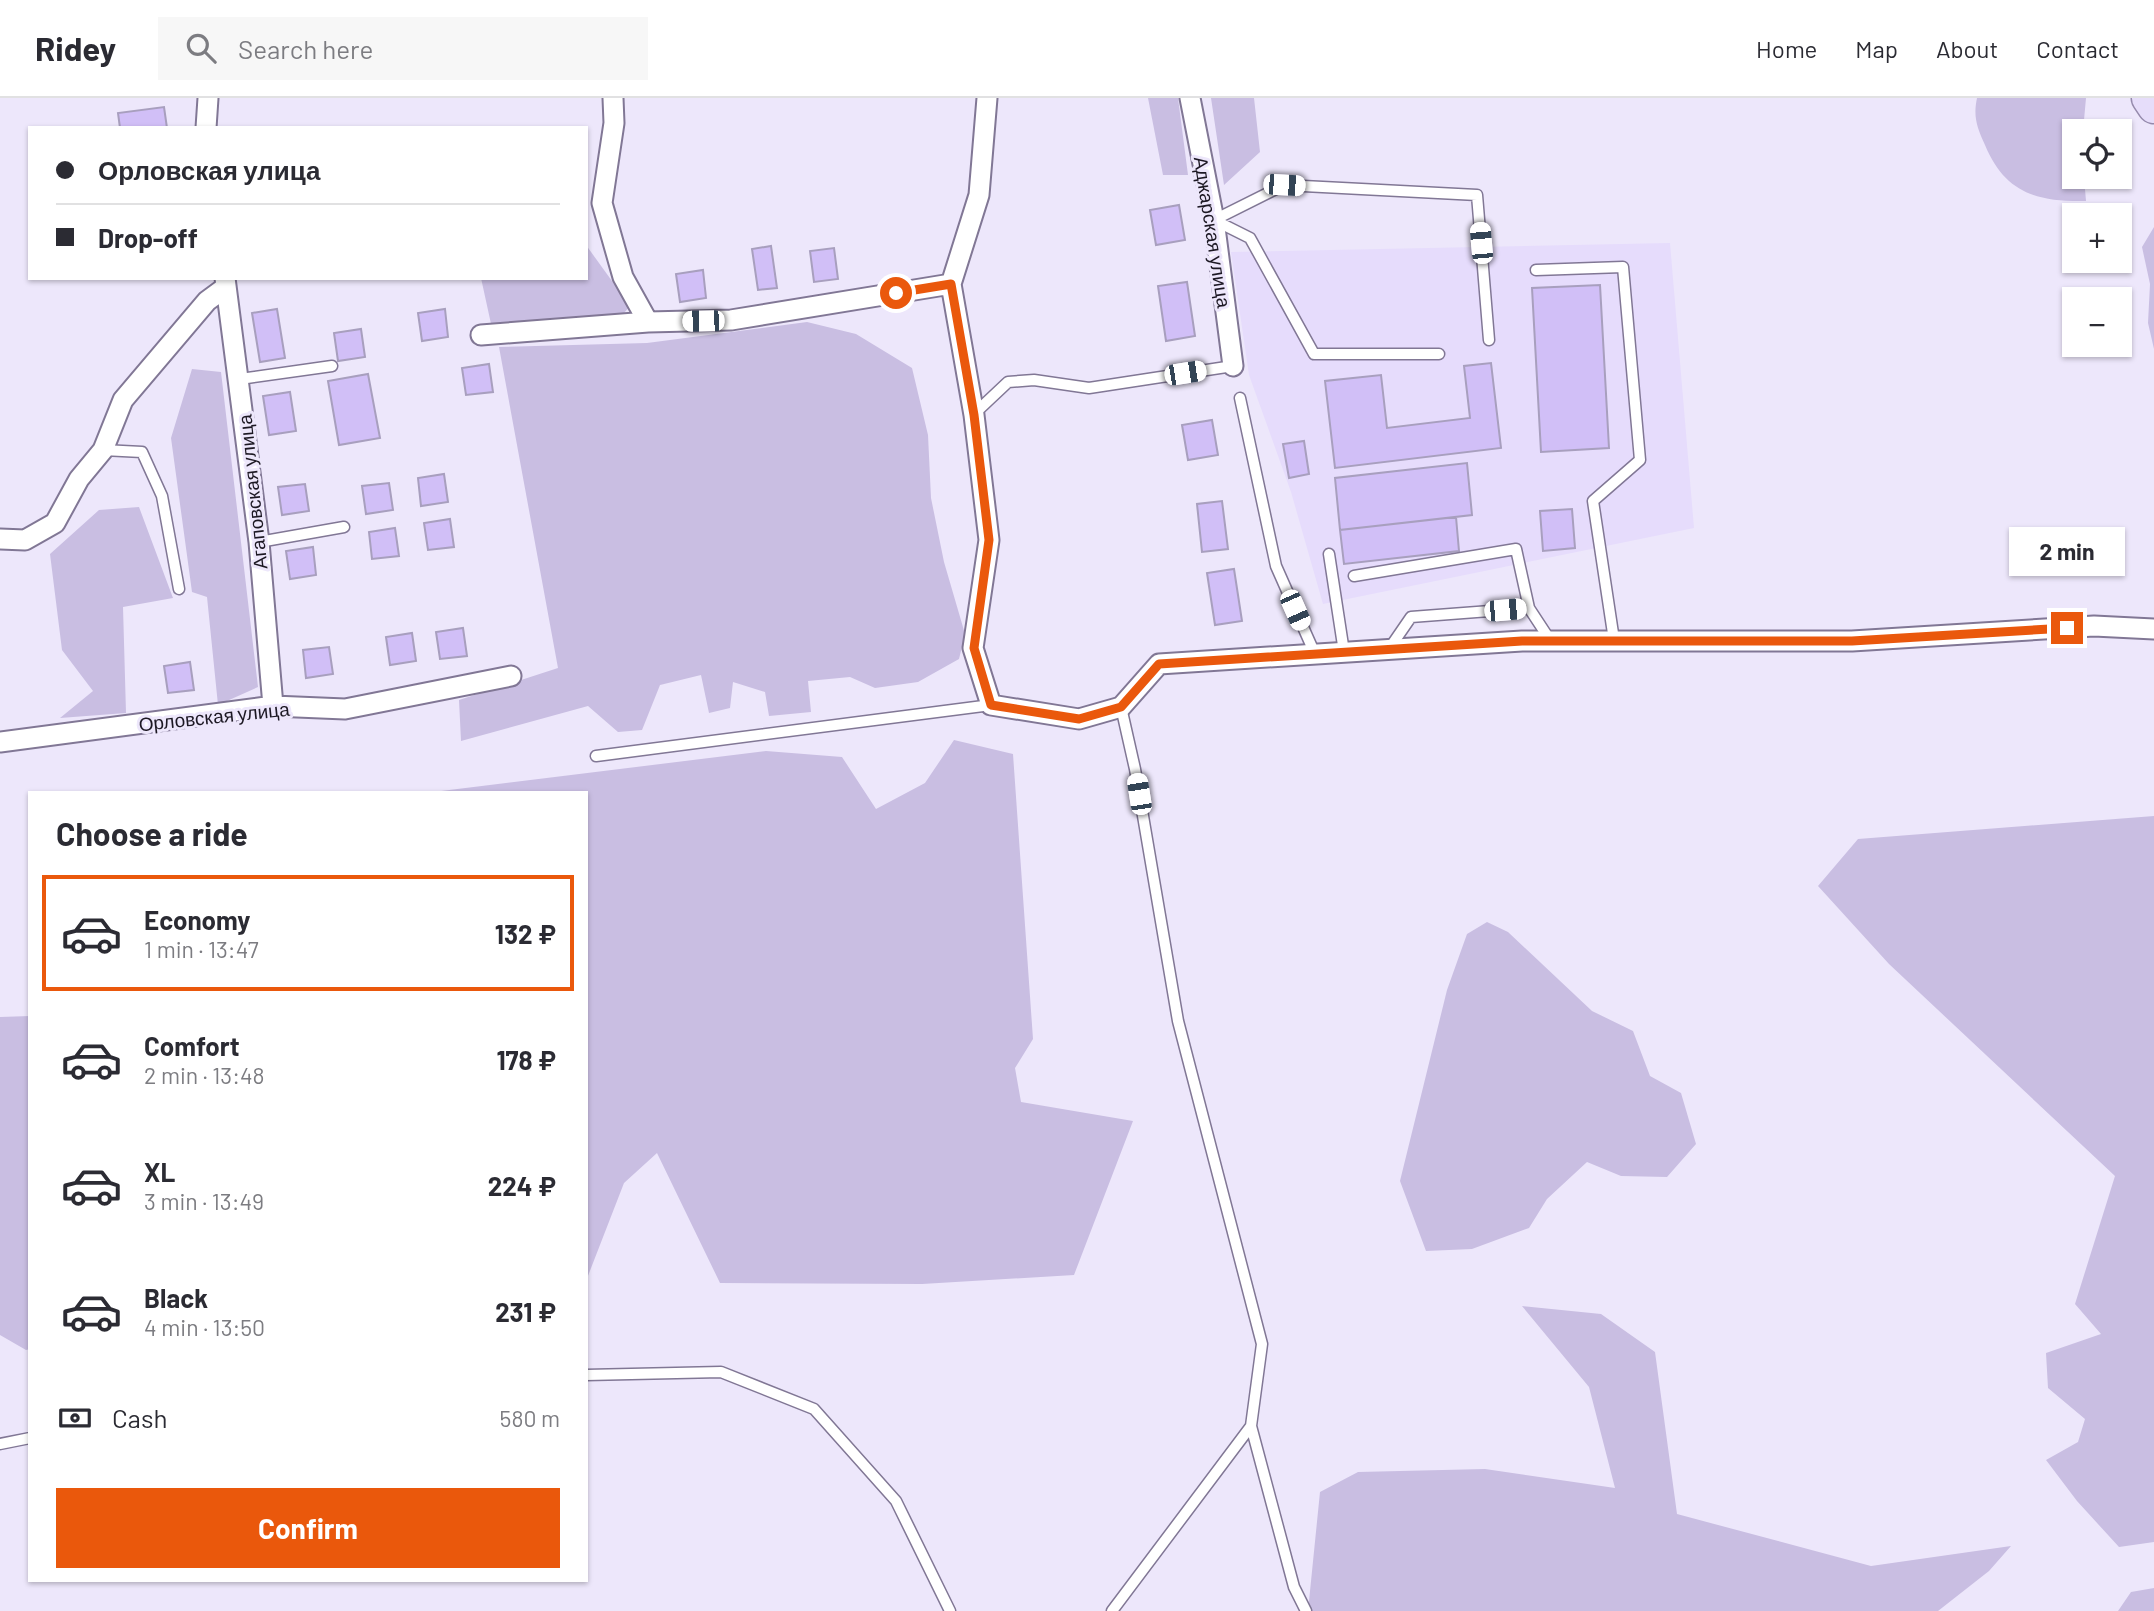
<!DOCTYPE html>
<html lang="en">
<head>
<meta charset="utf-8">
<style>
	body { margin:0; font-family:Barlow,sans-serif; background:#f7f7f7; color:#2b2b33; height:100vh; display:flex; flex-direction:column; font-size:26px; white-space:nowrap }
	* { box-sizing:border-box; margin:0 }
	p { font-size:23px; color:#7c7c81 }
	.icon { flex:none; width:38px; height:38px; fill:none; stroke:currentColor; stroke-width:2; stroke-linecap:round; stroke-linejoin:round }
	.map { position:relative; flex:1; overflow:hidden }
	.panel { position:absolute; left:28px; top:693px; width:560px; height:791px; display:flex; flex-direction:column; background:#fff; border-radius:0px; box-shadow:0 2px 5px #0004 }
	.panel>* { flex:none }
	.top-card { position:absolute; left:28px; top:28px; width:560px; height:154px; border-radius:0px; box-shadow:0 2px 5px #0004; display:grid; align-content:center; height:154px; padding:0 28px; background:#fff }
	.fabs { position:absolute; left:2062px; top:21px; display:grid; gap:14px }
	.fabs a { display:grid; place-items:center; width:70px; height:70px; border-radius:0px; background:#fff; box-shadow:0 2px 5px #0004; font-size:35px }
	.end { position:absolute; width:32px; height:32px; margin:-16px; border:9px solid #ea580c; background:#fff; box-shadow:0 0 0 4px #fff }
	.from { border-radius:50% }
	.bubble { position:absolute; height:49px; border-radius:0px; background:#fff; box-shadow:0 2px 5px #0004; font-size:23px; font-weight:700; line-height:49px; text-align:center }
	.car { position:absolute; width:21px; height:42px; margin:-21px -10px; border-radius:9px; box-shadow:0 0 5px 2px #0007; background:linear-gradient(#fff 24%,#345 0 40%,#fff 0 76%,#345 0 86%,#fff 0) }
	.top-card b { display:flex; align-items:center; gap:24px; height:66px; font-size:26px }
	.top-card b+b { border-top:2px solid #e1e1e2 }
	.top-card i { width:18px; height:18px; background:#2b2b33 }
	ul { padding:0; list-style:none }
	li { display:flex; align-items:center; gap:21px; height:116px; margin:0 14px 10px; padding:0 14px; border:4px solid transparent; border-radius:0px }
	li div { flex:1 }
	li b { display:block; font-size:26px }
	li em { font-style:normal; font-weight:700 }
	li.on { border-color:#ea580c }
	li>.icon { width:63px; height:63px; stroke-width:1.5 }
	h2 { padding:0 28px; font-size:32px; line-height:84px }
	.pay { display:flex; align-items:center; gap:18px; height:77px; padding:0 28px; font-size:26px }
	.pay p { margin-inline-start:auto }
	.action { display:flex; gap:14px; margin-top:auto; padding:14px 28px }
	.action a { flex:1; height:80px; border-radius:0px; background:#ea580c; color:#fff; font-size:28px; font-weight:700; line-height:80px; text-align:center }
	header { display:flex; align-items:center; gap:42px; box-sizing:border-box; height:98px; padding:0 35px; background:#fff; border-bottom:2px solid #e1e1e2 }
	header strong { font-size:33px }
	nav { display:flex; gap:38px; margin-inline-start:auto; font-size:24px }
	.search { width:490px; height:63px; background:#f7f7f7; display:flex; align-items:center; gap:18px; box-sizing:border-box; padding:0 24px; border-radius:0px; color:#7c7c81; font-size:26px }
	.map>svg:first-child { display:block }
	.built { fill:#e6dcfc }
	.green { fill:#c9bee2 }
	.building { fill:#d1bff7; stroke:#a89fbe; stroke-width:2 }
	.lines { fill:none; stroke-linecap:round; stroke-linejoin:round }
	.lane-casing { stroke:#817795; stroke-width:13 }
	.street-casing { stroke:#817795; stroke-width:23 }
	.primary-casing { stroke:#958aac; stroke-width:35 }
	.lane { stroke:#fff; stroke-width:10 }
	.street { stroke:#fff; stroke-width:19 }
	.primary { stroke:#e6ddfa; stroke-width:32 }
	.route { stroke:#ea580c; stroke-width:9 }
	.labels { text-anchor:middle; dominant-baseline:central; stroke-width:6; stroke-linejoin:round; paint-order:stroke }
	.street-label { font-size:19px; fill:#1c1823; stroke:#ede7fb }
</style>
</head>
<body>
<header>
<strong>Ridey</strong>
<div class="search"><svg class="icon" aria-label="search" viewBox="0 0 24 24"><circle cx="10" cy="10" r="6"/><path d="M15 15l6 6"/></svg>Search here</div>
<nav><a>Home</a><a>Map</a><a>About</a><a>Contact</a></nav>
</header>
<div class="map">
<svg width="2154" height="1513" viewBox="0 0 2154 1513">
	<rect width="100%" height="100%" fill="#ede7fb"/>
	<!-- built -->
	<path class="built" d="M 1670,145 L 1694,430 L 1323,506 L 1291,394 L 1249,277 L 1231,154 Z"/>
	<!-- green -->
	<path class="green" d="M 1148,0 L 1178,0 L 1188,77 L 1163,77 Z
		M 1211,0 L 1254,0 L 1260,54 L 1224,87 Z
		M 1977,0 L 2086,0 L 2083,33 L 2074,33 L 2074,79 L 2084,79 L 2086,103 C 2037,104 2005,95 1985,47 C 1977,29 1973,19 1977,0 Z
		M 2154,129 L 2154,251 L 2148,225 L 2150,186 L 2142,149 Z
		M 586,147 L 630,208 L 619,221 L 493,235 L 481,180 L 586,180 Z
		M 807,224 L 856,236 L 912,270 L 928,337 L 931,400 L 944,464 L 965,536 L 959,561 L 918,584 L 875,590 L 850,579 L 808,583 L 811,614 L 769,618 L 765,594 L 733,584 L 730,610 L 709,615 L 701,577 L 660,587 L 642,632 L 618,634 L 588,608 L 461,643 L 459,602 L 558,570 L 499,249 L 647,245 Z
		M 192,271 L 221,274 L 258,589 L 218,607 L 207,499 L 192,494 L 171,340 Z
		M 139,409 L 173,500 L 123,509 L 126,615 L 60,620 L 93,593 L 62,552 L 50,456 L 99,412 Z
		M 954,642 L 1013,656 L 1033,941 L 1015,970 L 1021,1004 L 1133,1023 L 1074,1177 L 922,1186 L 720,1185 L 657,1055 L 624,1085 L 586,1183 L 586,695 L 425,695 L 766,653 L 842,659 L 876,711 L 925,685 Z
		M 2154,718 L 2154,1444 L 2119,1449 L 2077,1403 L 2046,1362 L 2078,1344 L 2085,1321 L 2048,1290 L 2046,1255 L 2101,1236 L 2075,1206 L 2115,1078 L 1889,866 L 1818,788 L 1858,741 Z
		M 1487,824 L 1508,834 L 1592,913 L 1633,933 L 1650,978 L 1681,995 L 1696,1046 L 1667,1079 L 1621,1078 L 1587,1064 L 1547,1101 L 1529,1130 L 1472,1151 L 1426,1153 L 1400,1083 L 1447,892 L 1467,836 Z
		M 30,918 L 30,1251 L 26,1252 L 0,1237 L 0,919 Z
		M 1522,1208 L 1601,1216 L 1655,1254 L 1677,1416 L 1871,1468 L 2011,1448 L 1989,1473 L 1938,1513 L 1308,1513 L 1320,1394 L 1358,1374 L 1485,1371 L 1615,1390 L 1589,1289 Z
		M 2154,1490 L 2154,1513 L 2118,1513 L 2131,1494 Z"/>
	<!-- building -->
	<path class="building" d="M 164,9 L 167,30 L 120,30 L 118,15 Z
		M 1179,107 L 1185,142 L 1156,147 L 1150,112 Z
		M 771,148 L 777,190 L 758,192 L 752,151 Z
		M 834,150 L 838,181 L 814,184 L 810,153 Z
		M 703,172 L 706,200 L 680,204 L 676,176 Z
		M 1187,184 L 1195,238 L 1166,243 L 1158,188 Z
		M 1600,187 L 1609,350 L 1541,354 L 1532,190 Z
		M 277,211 L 285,260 L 260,264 L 252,215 Z
		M 445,211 L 448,239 L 422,243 L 418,215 Z
		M 361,231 L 365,259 L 338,263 L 334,235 Z
		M 1491,265 L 1501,350 L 1335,370 L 1325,283 L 1381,277 L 1387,330 L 1470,320 L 1464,268 Z
		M 489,266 L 493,294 L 466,297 L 462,270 Z
		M 368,276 L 380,340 L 339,347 L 328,283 Z
		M 290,294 L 296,333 L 269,337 L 263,298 Z
		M 1212,322 L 1218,357 L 1188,362 L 1182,327 Z
		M 1304,343 L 1309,376 L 1289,380 L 1283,346 Z
		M 1467,365 L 1472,417 L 1340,432 L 1335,380 Z
		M 444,376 L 448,404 L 421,408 L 418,380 Z
		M 389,385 L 393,412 L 366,416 L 362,388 Z
		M 305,386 L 309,413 L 282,417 L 278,389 Z
		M 1222,403 L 1228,451 L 1202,454 L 1197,406 Z
		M 1572,411 L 1575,450 L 1543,453 L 1540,413 Z
		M 1456,419 L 1459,453 L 1344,466 L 1340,432 Z
		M 450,421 L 454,449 L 428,452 L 424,425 Z
		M 395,430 L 399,458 L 372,461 L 369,434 Z
		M 313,449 L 316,477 L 290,481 L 286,453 Z
		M 1234,471 L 1242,523 L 1215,527 L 1207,475 Z
		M 463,530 L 467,558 L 440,561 L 436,534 Z
		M 412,535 L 416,563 L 390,567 L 386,539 Z
		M 329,549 L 333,576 L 306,580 L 303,552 Z
		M 190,564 L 194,592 L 168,595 L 164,568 Z"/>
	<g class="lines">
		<!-- lane casing -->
		<g class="lane-casing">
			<path id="lane" d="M 1536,172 L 1623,169 L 1640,362 L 1593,403 L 1614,542
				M 1439,256 L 1314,256 L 1250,140 L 1214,122 L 1284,87 L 1477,97 L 1489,242
				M 240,281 L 332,268
				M 1240,300 L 1276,468 L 1315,556
				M 974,316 L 1008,284 L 1034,282 L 1089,290 L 1233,268
				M 103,352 L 142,354 L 162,398 L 179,491
				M 259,444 L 344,429
				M 1329,456 L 1344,554
				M 1354,478 L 1516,451 L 1529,510
				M 1389,551 L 1411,519 L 1529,510 L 1550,542
				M 596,658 L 991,607
				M 586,1277 L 721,1274 L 814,1311 L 896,1403 L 950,1513
				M 1251,1328 L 1294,1489 L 1306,1513
				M 0,1346 L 30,1340
				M 1112,1513 L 1251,1328 L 1262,1246 L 1178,923 L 1135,671 L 1121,609"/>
		</g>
		<!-- street casing -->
		<g class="street-casing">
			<path id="street" d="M 613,0 L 614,25 L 602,105 L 623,179 L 648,224
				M 987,0 L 979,97 L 951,186 L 974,317 L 989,442 L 973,550 L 991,607 L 1079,621 L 1121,609 L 1159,566 L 1522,543 L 1852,543 L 2094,528 L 2154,531
				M 1190,0 L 1214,122 L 1233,268
				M 206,30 L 208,0
				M 225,180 L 259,444 L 273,608
				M 481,237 L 648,224 L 731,222 L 951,186
				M 0,441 L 25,442 L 55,425 L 79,381 L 103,352 L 123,302 L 207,203 L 226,189
				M 0,644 L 273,608 L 345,611 L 511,578"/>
		</g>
		<!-- primary casing -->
		<g class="primary-casing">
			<path id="primary" d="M 2148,0 L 2154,9"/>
		</g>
		<!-- lane -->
		<use href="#lane" class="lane"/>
		<!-- street -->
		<use href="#street" class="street"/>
		<!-- primary -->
		<use href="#primary" class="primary"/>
	</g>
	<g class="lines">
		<!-- route -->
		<path class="route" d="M 896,195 L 951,186 L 974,317 L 989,442 L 974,550 L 991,607 L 1079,621 L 1121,609 L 1159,566 L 1522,543 L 1852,543 L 2067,530"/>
	</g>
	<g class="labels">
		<!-- street labels -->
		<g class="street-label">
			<text transform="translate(1213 134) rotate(81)">Аджарская улица</text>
			<text transform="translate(252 394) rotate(-96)">Агаповская улица</text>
			<text transform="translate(214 618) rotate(-6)">Орловская улица</text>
		</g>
	</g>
</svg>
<div class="fabs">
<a><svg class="icon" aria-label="locate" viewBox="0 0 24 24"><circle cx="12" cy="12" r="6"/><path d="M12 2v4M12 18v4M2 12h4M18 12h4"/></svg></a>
<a>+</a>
<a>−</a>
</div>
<i class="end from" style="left:896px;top:195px"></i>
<i class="end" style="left:2067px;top:530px"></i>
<div class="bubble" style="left:2009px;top:429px;width:116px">2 min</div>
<i class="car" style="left:1284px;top:87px;rotate:93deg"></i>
<i class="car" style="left:1481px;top:145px;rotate:355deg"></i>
<i class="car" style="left:703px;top:223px;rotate:269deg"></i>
<i class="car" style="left:1185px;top:275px;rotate:81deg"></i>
<i class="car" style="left:1295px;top:512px;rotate:156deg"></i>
<i class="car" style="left:1505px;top:512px;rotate:85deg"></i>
<i class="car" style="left:1139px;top:696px;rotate:351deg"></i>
<div class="top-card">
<b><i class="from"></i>Орловская улица</b>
<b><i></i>Drop-off</b>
</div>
<section class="panel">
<h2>Choose a ride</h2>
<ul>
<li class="on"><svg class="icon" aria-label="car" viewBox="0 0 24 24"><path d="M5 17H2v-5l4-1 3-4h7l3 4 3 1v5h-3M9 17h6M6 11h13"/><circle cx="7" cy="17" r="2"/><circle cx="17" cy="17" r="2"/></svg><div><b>Economy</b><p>1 min · 13:47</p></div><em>132 ₽</em></li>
<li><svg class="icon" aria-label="car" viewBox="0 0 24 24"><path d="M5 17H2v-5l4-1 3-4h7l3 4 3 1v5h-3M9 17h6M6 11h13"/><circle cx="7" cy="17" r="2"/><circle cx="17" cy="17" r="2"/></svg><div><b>Comfort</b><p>2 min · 13:48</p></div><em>178 ₽</em></li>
<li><svg class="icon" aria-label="car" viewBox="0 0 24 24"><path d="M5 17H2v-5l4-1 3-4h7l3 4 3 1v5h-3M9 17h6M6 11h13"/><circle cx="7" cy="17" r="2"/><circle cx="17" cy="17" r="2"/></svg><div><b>XL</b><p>3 min · 13:49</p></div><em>224 ₽</em></li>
<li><svg class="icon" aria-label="car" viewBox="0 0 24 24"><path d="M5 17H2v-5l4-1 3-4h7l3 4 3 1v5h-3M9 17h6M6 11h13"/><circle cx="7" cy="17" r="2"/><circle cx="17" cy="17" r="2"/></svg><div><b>Black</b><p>4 min · 13:50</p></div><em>231 ₽</em></li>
</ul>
<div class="pay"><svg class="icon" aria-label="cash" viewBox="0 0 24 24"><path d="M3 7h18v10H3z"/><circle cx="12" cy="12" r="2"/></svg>Cash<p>580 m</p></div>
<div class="action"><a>Confirm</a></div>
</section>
</div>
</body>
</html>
